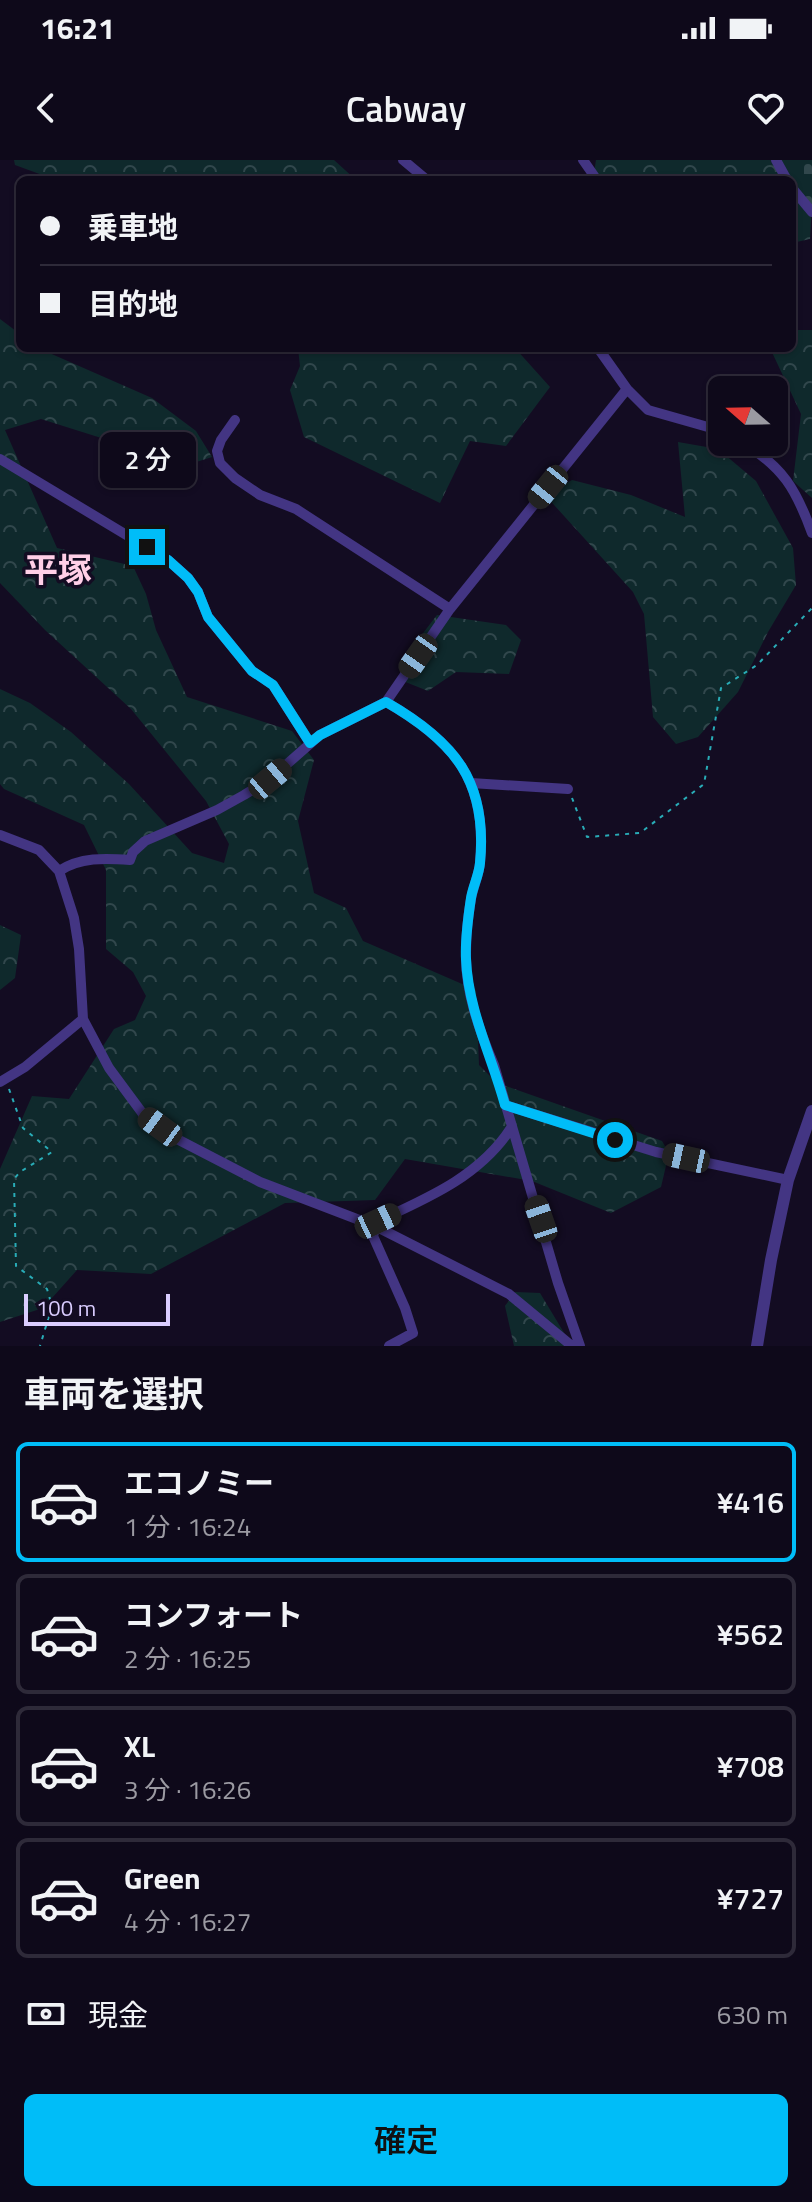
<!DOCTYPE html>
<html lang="ja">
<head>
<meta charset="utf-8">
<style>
	body { margin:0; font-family:"Titillium Web","Noto Sans JP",sans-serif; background:#171223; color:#f1f3f6; height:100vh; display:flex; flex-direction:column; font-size:30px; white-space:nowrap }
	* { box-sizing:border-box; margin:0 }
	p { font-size:26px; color:#9b9aa2 }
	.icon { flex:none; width:44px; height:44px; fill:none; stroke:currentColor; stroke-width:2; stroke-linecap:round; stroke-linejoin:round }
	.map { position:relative; height:1186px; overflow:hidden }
	.drawer { display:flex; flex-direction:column; background:#0e091a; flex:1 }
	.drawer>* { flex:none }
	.guide { position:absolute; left:16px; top:16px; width:780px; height:176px; border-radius:12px; box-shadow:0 2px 6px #0004,0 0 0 2px #2e2a39; display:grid; align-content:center; height:176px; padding:0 24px; background:#0e091a }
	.needle { width:52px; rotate:290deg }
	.controls { position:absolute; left:708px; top:216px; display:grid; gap:16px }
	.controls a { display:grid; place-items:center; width:80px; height:80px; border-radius:12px; background:#0e091a; box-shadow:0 2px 6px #0004,0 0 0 2px #2e2a39; font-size:40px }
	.scale { position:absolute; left:24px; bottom:20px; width:146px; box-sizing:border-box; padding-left:8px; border:4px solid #dacdff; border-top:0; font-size:22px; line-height:28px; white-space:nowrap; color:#dacdff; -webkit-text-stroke:6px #130c22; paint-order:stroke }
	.end { position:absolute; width:36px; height:36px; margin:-18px; border:10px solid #00bdf8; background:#111; box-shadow:0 0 0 4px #111 }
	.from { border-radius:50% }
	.bubble { position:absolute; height:56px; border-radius:12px; background:#0e091a; box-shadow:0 2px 6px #0004,0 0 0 2px #2e2a39; font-size:26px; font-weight:600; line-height:56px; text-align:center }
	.car { position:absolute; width:24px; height:48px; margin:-24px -12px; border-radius:10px; box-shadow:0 0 6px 2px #0007; background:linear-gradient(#222 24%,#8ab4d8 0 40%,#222 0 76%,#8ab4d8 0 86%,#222 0) }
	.guide b { display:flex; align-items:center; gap:28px; height:76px; font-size:30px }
	.guide b+b { border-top:2px solid #2e2a39 }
	.guide i { width:20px; height:20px; background:#f1f3f6 }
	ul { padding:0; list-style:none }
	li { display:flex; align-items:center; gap:24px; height:120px; margin:0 16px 12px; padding:0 8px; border:4px solid #2e2a39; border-radius:12px }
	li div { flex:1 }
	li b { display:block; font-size:30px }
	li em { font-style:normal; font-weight:600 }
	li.selected { border-color:#00bdf8 }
	li>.icon { width:72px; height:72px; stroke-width:1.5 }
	h2 { padding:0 24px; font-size:36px; line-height:96px }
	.pay { display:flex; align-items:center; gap:20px; height:88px; padding:0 24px; font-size:30px }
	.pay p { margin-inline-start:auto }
	.action { display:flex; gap:16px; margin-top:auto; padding:16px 24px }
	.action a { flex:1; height:92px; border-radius:12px; background:#00bdf8; color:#111; font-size:32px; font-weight:600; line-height:92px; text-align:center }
	.status { display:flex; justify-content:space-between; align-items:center; height:56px; padding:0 40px; background:#0e091a; direction:ltr }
	.status svg { height:22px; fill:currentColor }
	header { display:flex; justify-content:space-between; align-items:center; height:104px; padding:0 24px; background:#0e091a; font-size:36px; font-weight:600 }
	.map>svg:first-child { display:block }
	.forest { fill:url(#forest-crowns) }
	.cemetery { fill:url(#cemetery-stones) }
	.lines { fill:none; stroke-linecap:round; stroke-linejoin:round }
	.path { stroke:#29acb7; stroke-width:2; stroke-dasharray:4 6; stroke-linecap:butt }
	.minor { stroke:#433583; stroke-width:10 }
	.tertiary { stroke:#433583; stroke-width:12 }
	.route { stroke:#00bdf8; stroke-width:10 }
	.labels { text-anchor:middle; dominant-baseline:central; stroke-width:7; stroke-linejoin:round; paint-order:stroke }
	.quarter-label { font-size:34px; font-weight:bold; fill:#ffcfe7; stroke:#130c22 }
</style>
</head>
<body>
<div class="status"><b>16:21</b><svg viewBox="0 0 49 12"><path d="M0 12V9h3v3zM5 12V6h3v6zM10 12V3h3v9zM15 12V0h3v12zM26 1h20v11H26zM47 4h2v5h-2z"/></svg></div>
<header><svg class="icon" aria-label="back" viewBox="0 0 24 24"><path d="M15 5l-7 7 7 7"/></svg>Cabway<svg class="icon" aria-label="heart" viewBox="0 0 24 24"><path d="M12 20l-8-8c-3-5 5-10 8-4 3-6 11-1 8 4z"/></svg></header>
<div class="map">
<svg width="812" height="1186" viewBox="0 0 812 1186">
	<defs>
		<pattern id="forest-crowns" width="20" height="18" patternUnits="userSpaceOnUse" patternTransform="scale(2)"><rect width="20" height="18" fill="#0f292c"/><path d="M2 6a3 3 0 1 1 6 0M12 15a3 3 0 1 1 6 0" fill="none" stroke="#31474c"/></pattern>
		<pattern id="cemetery-stones" width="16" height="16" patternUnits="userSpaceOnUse" patternTransform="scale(2)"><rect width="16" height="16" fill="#0f292c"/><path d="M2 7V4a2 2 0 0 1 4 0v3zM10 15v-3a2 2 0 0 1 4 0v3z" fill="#31474c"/></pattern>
	</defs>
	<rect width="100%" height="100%" fill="#130c22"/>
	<!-- forest -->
	<path class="forest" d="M 14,0 L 334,0 L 356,20 L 56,20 L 15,5 Z
		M 596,0 L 777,0 L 812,43 L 810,79 L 792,83 L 792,20 L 593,20 Z
		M 0,159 L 20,174 L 20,188 L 38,188 L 152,238 L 196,271 L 212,297 L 187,305 L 41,259 L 5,270 L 57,388 L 133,406 L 146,434 L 156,470 L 187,537 L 292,571 L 314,600 L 298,661 L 314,733 L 346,748 L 363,781 L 476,830 L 479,905 L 497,923 L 662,981 L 669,993 L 661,1027 L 611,1053 L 532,1021 L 405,999 L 375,1040 L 285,1043 L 151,1114 L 77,1110 L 43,1148 L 0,1162 L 0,1009 L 32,936 L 69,939 L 114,869 L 135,860 L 146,836 L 133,812 L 106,789 L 106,710 L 84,665 L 4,629 L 0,624 L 0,529 L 30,543 L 71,572 L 129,624 L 192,693 L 224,703 L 229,684 L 206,641 L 131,549 L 45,470 L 0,423 Z
		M 792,170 L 812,170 L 812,338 L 793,321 L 801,254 L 770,188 L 792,188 Z
		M 298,188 L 515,188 L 550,227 L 506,286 L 470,281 L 440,343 L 304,277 L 290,230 L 300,206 Z
		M 678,282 L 718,289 L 756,321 L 793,388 L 796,425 L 768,472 L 738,532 L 698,577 L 676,584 L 653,557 L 644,454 L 633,432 L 545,335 L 572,320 L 631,335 L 685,357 Z
		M 437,455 L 506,465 L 521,480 L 509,514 L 456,512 L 428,531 L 403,521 L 410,490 Z
		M 0,765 L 21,775 L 15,818 L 0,830 Z
		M 515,1132 L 540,1133 L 572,1186 L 514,1186 L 505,1146 Z"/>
	<!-- cemetery -->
	<path class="cemetery" d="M 777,0 L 812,0 L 812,51 L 792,26 L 792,20 L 789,20 Z"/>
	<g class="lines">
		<!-- path -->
		<path class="path" d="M 572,638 L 587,677 L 640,673 L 704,624 L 721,528 L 757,505 L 812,448
			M 9,929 L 23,968 L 52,992 L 20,1012 L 14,1019 L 16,1106 L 47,1129 L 52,1146 L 40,1186"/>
		<!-- minor -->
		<path class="minor" d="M 403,0 L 427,20
			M 583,0 L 597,20
			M 776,0 L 787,20
			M 792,28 L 812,52
			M 598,188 L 627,229 L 648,250 L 722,271
			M 235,260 L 221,280 L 217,291 L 220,303 L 235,318 L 260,335 L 296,349 L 450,449
			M 742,282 C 783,307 796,329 812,373
			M 0,299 L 168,400 L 188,418 L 198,432 L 208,457 L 252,511 L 273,525 L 310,583
			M 386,542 L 450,449 L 627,229
			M 471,623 L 568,629
			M 0,675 L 39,690 L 59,711 L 74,758 L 79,789 L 83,859 L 109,908 L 143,954 L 177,979 L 260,1022 L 375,1066 L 509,1134 L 572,1186
			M 59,711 C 80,697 105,698 130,700 L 133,692 L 145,681 L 217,650 L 244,635 L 270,619 L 320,575 L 386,542 C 454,581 488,621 480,703 C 479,715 473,727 471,739 C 468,756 466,775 466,793 C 465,831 479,870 494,905 L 558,1123 L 580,1186
			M 0,922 L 25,907 L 83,859
			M 505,945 L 656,992 L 788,1020
			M 389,1186 L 413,1173 L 405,1148 L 373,1076 L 378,1061 C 428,1038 480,1016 511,968"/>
		<!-- tertiary -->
		<path class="tertiary" d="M 757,1186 L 771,1100 L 788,1020 L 812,951"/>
	</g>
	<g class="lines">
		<!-- route -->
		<path class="route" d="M 147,387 L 168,400 L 188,418 L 198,432 L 208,457 L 252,511 L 273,525 L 310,583 L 320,575 L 386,542 C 454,581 488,621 480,703 C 479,715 473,726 471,738 C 468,758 465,780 466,799 C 468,850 492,897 505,945 L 615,980"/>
	</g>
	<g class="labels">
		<!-- quarter labels -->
		<g class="quarter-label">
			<text x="58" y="409">平塚</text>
		</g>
	</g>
</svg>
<div class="controls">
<a><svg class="needle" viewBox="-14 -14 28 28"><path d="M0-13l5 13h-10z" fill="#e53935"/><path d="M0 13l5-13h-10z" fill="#9b9aa2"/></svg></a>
</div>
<div class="scale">100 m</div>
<i class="end from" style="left:615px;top:980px"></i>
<i class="end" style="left:147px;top:387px"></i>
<div class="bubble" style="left:100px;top:272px;width:96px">2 分</div>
<i class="car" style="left:548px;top:327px;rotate:219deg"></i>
<i class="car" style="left:418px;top:496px;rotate:215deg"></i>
<i class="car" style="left:270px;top:619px;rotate:50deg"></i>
<i class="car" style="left:160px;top:967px;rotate:306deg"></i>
<i class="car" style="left:686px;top:998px;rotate:282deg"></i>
<i class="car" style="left:541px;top:1059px;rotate:341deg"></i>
<i class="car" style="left:378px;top:1061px;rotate:65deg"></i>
<div class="guide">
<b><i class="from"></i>乗車地</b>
<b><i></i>目的地</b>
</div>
</div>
<section class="drawer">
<h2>車両を選択</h2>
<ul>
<li class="selected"><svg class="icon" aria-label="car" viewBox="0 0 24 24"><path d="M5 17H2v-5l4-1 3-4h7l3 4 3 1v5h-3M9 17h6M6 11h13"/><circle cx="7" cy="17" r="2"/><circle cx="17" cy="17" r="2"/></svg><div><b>エコノミー</b><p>1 分 · 16:24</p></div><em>¥416</em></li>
<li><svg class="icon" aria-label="car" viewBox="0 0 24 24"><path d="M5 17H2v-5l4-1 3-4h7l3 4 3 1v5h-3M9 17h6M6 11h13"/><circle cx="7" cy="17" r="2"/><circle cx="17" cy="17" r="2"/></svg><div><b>コンフォート</b><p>2 分 · 16:25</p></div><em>¥562</em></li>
<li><svg class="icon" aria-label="car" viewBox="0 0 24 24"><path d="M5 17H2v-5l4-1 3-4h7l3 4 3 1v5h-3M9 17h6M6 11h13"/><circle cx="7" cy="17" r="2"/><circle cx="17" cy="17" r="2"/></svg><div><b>XL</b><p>3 分 · 16:26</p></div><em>¥708</em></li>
<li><svg class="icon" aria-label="car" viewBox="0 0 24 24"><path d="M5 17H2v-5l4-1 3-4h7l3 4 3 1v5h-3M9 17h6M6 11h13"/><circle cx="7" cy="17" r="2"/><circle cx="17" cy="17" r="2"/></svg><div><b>Green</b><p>4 分 · 16:27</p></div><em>¥727</em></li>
</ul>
<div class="pay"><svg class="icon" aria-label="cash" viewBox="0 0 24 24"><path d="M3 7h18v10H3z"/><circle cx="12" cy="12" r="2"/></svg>現金<p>630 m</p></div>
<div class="action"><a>確定</a></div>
</section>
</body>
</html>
